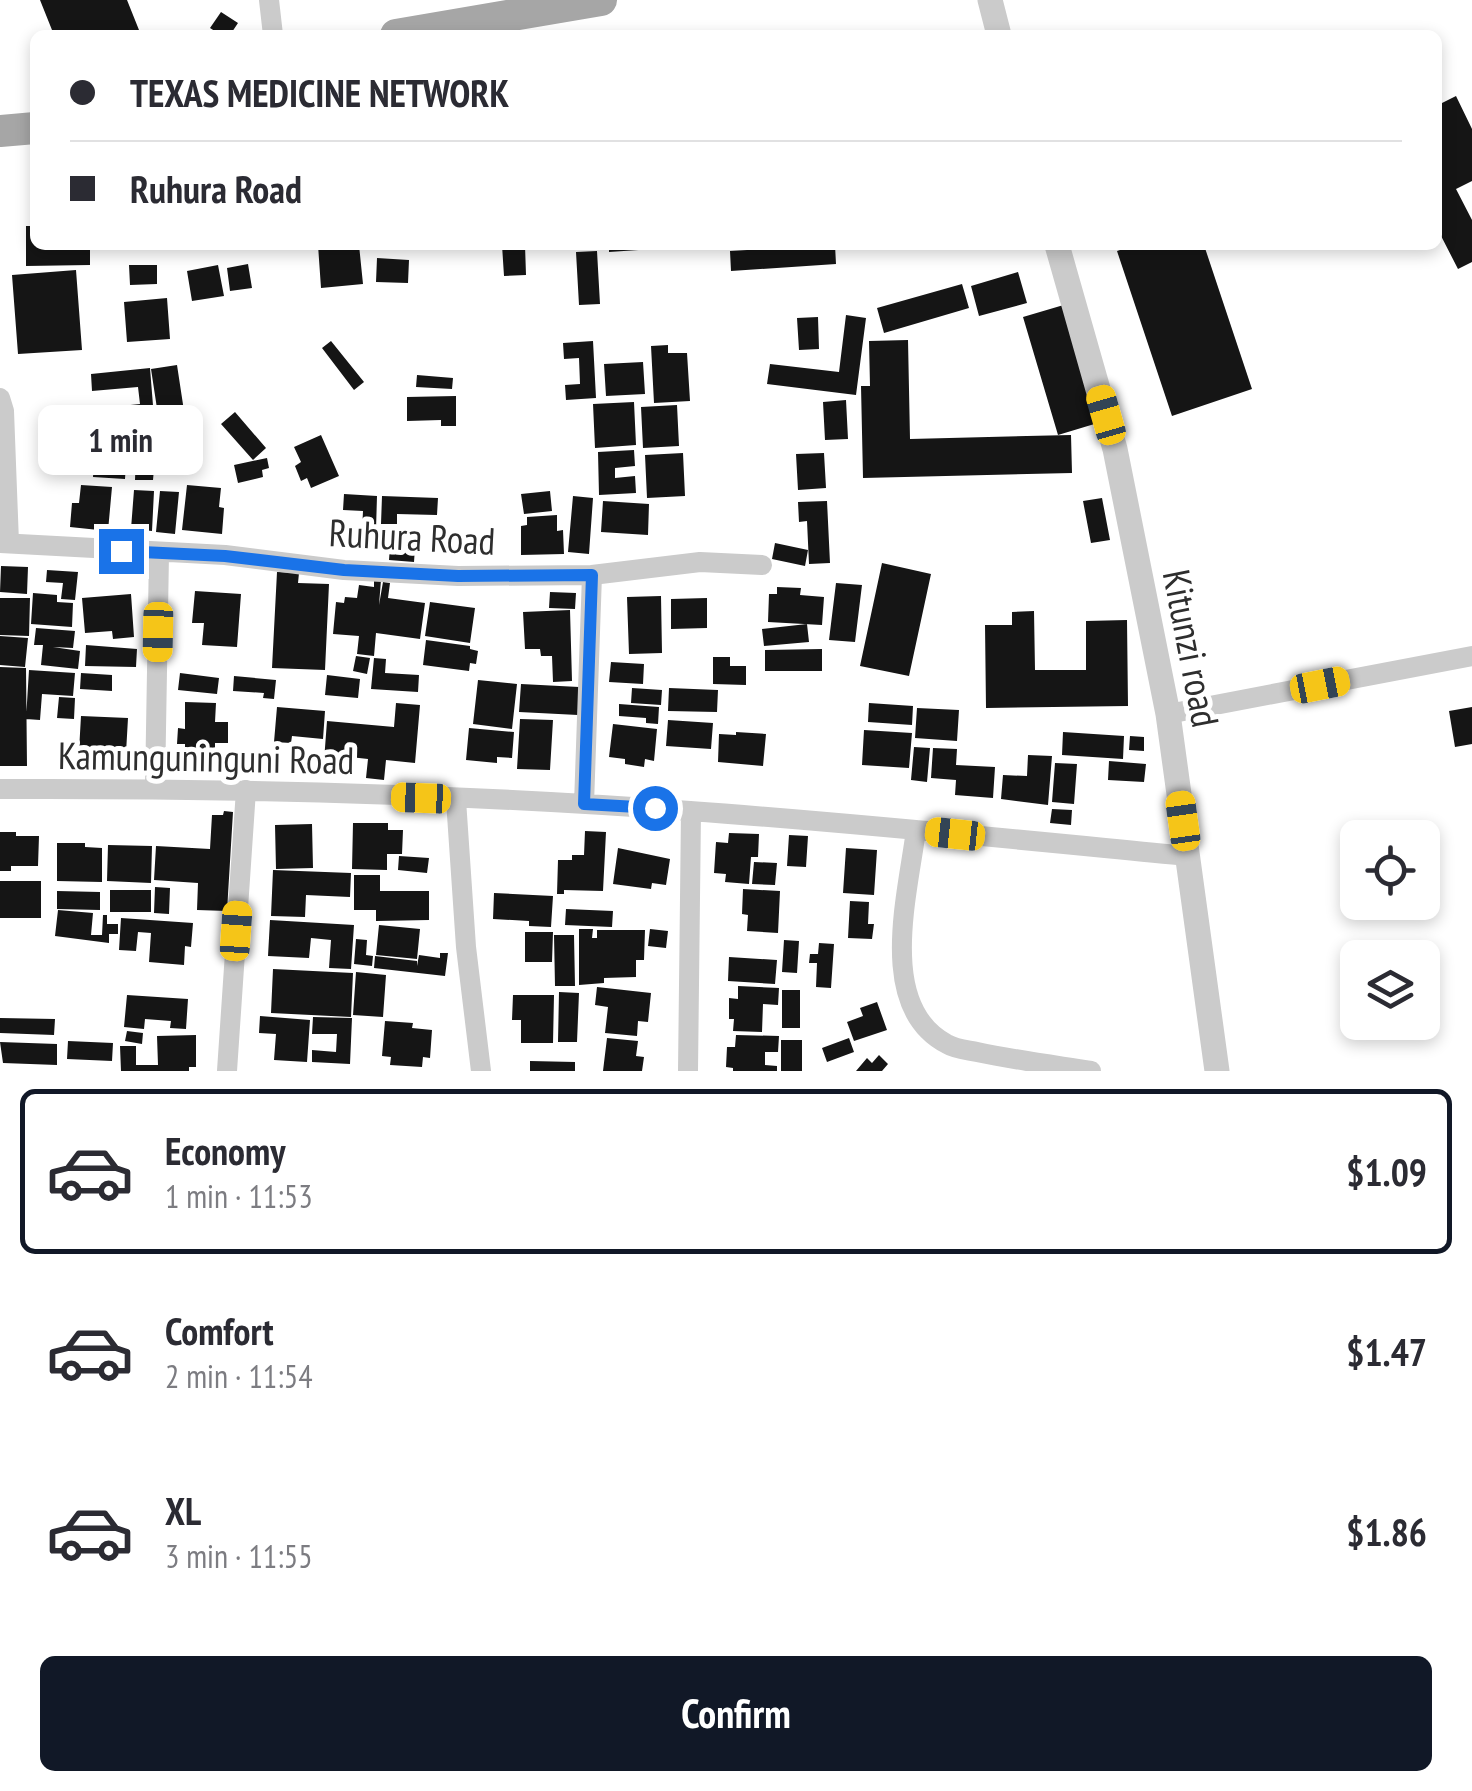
<!DOCTYPE html>
<html lang="en">
<head>
<meta charset="utf-8">
<style>
	body { margin:0; font-family:"PT Sans Narrow",sans-serif; background:#f7f7f7; color:#2b2b33; height:100vh; display:flex; flex-direction:column; font-size:38px; white-space:nowrap }
	* { box-sizing:border-box; margin:0 }
	p { font-size:32px; color:#7c7c81 }
	.icon { flex:none; width:55px; height:55px; fill:none; stroke:currentColor; stroke-width:2; stroke-linecap:round; stroke-linejoin:round }
	.map { position:relative; height:1071px; overflow:hidden }
	.side { display:flex; flex-direction:column; background:#fff; flex:1 }
	.side>* { flex:none }
	.hud { position:absolute; left:30px; top:30px; width:1412px; height:220px; border-radius:15px; box-shadow:0 5px 15px #0003; display:grid; align-content:center; height:220px; padding:0 40px; background:#fff }
	.tools { position:absolute; left:1340px; top:820px; display:grid; gap:20px }
	.tools a { display:grid; place-items:center; width:100px; height:100px; border-radius:15px; background:#fff; box-shadow:0 5px 15px #0003; font-size:50px }
	.end { position:absolute; width:45px; height:45px; margin:-22px; border:12px solid #1a73e8; background:#fff; box-shadow:0 0 0 5px #fff }
	.from { border-radius:50% }
	.bubble { position:absolute; height:70px; border-radius:15px; background:#fff; box-shadow:0 5px 15px #0003; font-size:32px; font-weight:700; line-height:70px; text-align:center }
	.car { position:absolute; width:30px; height:60px; margin:-30px -15px; border-radius:12px; box-shadow:0 0 8px 2px #0007; background:linear-gradient(#f5c518 24%,#345 0 40%,#f5c518 0 76%,#345 0 86%,#f5c518 0) }
	.hud b { display:flex; align-items:center; gap:35px; height:95px; font-size:38px }
	.hud b+b { border-top:2px solid #e1e1e2 }
	.hud i { width:25px; height:25px; background:#2b2b33 }
	ul { padding:18px 0 0; list-style:none }
	li { display:flex; align-items:center; gap:30px; height:165px; margin:0 20px 15px; padding:0 20px; border:5px solid transparent; border-radius:15px }
	li div { flex:1 }
	li b { display:block; font-size:38px }
	li em { font-style:normal; font-weight:700 }
	li.on { border-color:#111827 }
	li>.icon { width:90px; height:90px; stroke-width:1.5 }
	.button { display:flex; gap:20px; margin-top:auto; padding:20px 40px }
	.button a { flex:1; height:115px; border-radius:15px; background:#111827; color:#fff; font-size:40px; font-weight:700; line-height:115px; text-align:center }
	.map>svg:first-child { display:block }
	.building { fill:#151515 }
	.lines { fill:none; stroke-linecap:round; stroke-linejoin:round }
	.minor { stroke:#cbcbcb; stroke-width:20 }
	.tertiary { stroke:#cbcbcb; stroke-width:25 }
	.primary { stroke:#a6a6a6; stroke-width:32 }
	.route { stroke:#1a73e8; stroke-width:12 }
	.labels { text-anchor:middle; dominant-baseline:central; stroke-width:10; stroke-linejoin:round; paint-order:stroke }
	.street-label { font-size:38px; fill:#2e2e2e; stroke:#fff }
</style>
</head>
<body>
<div class="map">
<svg width="1472" height="1071" viewBox="0 0 1472 1071">
	<rect width="100%" height="100%" fill="#fff"/>
	<!-- building -->
	<path class="building" d="M 40,0 L 127,0 L 141,35 L 54,35 Z
		M 221,12 L 238,23 L 230,35 L 221,35 L 210,28 Z
		M 1456,96 L 1472,129 L 1472,181 L 1456,189 L 1472,220 L 1472,262 L 1458,269 L 1438,230 L 1438,105 Z
		M 26,226 L 35,226 L 35,245 L 90,245 L 90,265 L 26,266 Z
		M 318,245 L 359,245 L 363,284 L 321,288 Z
		M 502,245 L 525,245 L 526,275 L 504,276 Z
		M 609,245 L 668,245 L 668,248 L 609,252 Z
		M 835,245 L 836,264 L 731,271 L 730,251 Z
		M 1135,245 L 1204,245 L 1252,389 L 1172,416 L 1117,251 Z
		M 597,251 L 600,304 L 579,305 L 576,252 Z
		M 377,258 L 409,260 L 408,283 L 376,282 Z
		M 248,264 L 252,288 L 230,291 L 227,268 Z
		M 129,265 L 157,265 L 157,284 L 130,285 Z
		M 218,265 L 224,296 L 192,301 L 187,271 Z
		M 76,270 L 82,350 L 18,354 L 12,275 Z
		M 1018,272 L 1027,303 L 979,316 L 971,286 Z
		M 962,284 L 969,308 L 884,333 L 877,308 Z
		M 167,298 L 170,339 L 127,342 L 124,302 Z
		M 1067,304 L 1101,422 L 1058,435 L 1023,317 Z
		M 846,315 L 866,318 L 856,395 L 767,384 L 770,364 L 839,372 Z
		M 818,317 L 819,349 L 799,350 L 797,318 Z
		M 908,340 L 910,439 L 1071,435 L 1072,473 L 863,478 L 861,386 L 870,386 L 869,341 Z
		M 331,341 L 364,382 L 354,390 L 322,348 Z
		M 593,341 L 596,398 L 566,400 L 565,385 L 580,384 L 579,358 L 564,359 L 563,343 Z
		M 668,345 L 668,353 L 687,353 L 690,401 L 654,403 L 651,346 Z
		M 643,362 L 645,394 L 606,396 L 604,364 Z
		M 177,365 L 184,411 L 158,415 L 151,369 Z
		M 150,368 L 154,418 L 84,425 L 82,410 L 140,404 L 138,387 L 92,391 L 91,374 Z
		M 417,375 L 453,378 L 452,389 L 416,387 Z
		M 456,396 L 456,426 L 441,426 L 441,420 L 407,421 L 407,397 Z
		M 846,400 L 848,439 L 825,440 L 823,402 Z
		M 634,402 L 636,445 L 595,448 L 593,404 Z
		M 677,405 L 679,446 L 643,448 L 641,407 Z
		M 235,412 L 266,448 L 253,460 L 221,424 Z
		M 137,424 L 158,425 L 153,480 L 135,480 Z
		M 89,432 L 128,434 L 125,479 L 93,477 L 94,459 L 87,458 Z
		M 321,435 L 339,476 L 311,488 L 307,478 L 301,481 L 295,466 L 301,462 L 294,447 Z
		M 634,450 L 635,466 L 615,468 L 615,478 L 635,476 L 636,493 L 599,495 L 598,452 Z
		M 683,453 L 685,496 L 647,498 L 645,455 Z
		M 824,453 L 826,488 L 798,490 L 796,454 Z
		M 267,458 L 269,468 L 262,470 L 263,477 L 238,483 L 234,465 Z
		M 81,485 L 112,487 L 108,531 L 70,527 L 72,503 L 79,503 Z
		M 187,485 L 221,488 L 219,507 L 224,508 L 222,534 L 182,530 Z
		M 134,490 L 154,491 L 152,531 L 131,529 Z
		M 160,491 L 179,492 L 175,534 L 156,532 Z
		M 550,491 L 552,511 L 524,514 L 521,494 Z
		M 344,494 L 377,496 L 376,530 L 365,530 L 365,543 L 336,542 L 336,530 L 362,531 L 363,511 L 343,510 Z
		M 382,496 L 438,498 L 437,515 L 397,514 L 397,524 L 381,524 Z
		M 573,496 L 593,498 L 589,554 L 568,552 Z
		M 1102,498 L 1110,540 L 1091,543 L 1083,501 Z
		M 603,501 L 649,504 L 648,535 L 601,532 Z
		M 827,501 L 830,563 L 809,564 L 807,521 L 799,522 L 798,502 Z
		M 557,515 L 557,531 L 563,530 L 564,554 L 521,555 L 521,526 L 527,525 L 527,517 Z
		M 775,543 L 808,550 L 805,566 L 772,559 Z
		M 390,546 L 415,548 L 414,562 L 389,560 Z
		M 882,563 L 931,574 L 909,676 L 860,666 Z
		M 1,566 L 28,567 L 27,594 L 0,592 Z
		M 47,570 L 78,572 L 75,600 L 61,599 L 63,583 L 46,582 Z
		M 277,572 L 299,573 L 298,583 L 329,584 L 325,670 L 272,668 Z
		M 374,580 L 381,580 L 379,605 L 383,582 L 390,583 L 388,598 L 425,603 L 420,639 L 376,633 L 374,656 L 357,654 L 359,636 L 333,634 L 336,602 L 344,603 L 345,597 L 357,598 L 359,585 L 374,587 Z
		M 836,583 L 862,585 L 855,642 L 829,640 Z
		M 777,587 L 801,588 L 800,595 L 824,597 L 822,625 L 768,622 L 769,594 L 777,594 Z
		M 195,591 L 241,594 L 237,647 L 202,645 L 204,623 L 192,623 Z
		M 550,592 L 576,593 L 575,609 L 549,608 Z
		M 33,593 L 57,595 L 57,602 L 73,603 L 72,627 L 31,624 Z
		M 131,594 L 134,637 L 113,639 L 112,631 L 85,633 L 82,598 Z
		M 661,596 L 662,653 L 629,654 L 627,597 Z
		M 0,598 L 30,598 L 29,636 L 0,635 Z
		M 707,598 L 707,628 L 671,629 L 671,599 Z
		M 430,602 L 475,608 L 470,643 L 425,636 Z
		M 570,610 L 572,681 L 553,682 L 552,656 L 541,656 L 540,649 L 525,649 L 523,612 Z
		M 1034,611 L 1035,670 L 1086,670 L 1086,621 L 1127,620 L 1128,706 L 986,708 L 985,625 L 1012,625 L 1012,612 Z
		M 807,624 L 809,642 L 764,646 L 762,629 Z
		M 36,628 L 75,631 L 73,648 L 53,647 L 80,651 L 78,669 L 41,665 L 43,645 L 34,645 Z
		M 0,636 L 28,638 L 25,667 L 0,665 Z
		M 426,640 L 470,646 L 470,649 L 478,651 L 476,664 L 470,663 L 469,671 L 423,665 Z
		M 86,645 L 137,649 L 136,667 L 85,666 Z
		M 822,649 L 822,671 L 765,671 L 765,650 Z
		M 356,656 L 370,658 L 367,674 L 353,671 Z
		M 713,657 L 730,657 L 730,666 L 746,666 L 746,685 L 713,684 Z
		M 374,658 L 386,659 L 385,673 L 419,675 L 418,692 L 371,689 Z
		M 611,662 L 644,664 L 643,684 L 609,682 Z
		M 0,667 L 26,668 L 27,766 L 0,766 Z
		M 29,670 L 75,673 L 73,696 L 42,694 L 40,720 L 26,719 Z
		M 81,673 L 112,675 L 112,691 L 80,689 Z
		M 180,673 L 219,678 L 217,694 L 178,690 Z
		M 327,675 L 360,679 L 358,698 L 325,695 Z
		M 234,676 L 276,680 L 274,699 L 263,698 L 264,693 L 233,691 Z
		M 478,680 L 517,684 L 512,729 L 473,724 Z
		M 521,684 L 579,687 L 578,715 L 519,712 Z
		M 632,688 L 662,690 L 661,705 L 631,703 Z
		M 669,688 L 718,690 L 717,712 L 668,711 Z
		M 59,697 L 75,698 L 74,719 L 57,718 Z
		M 185,702 L 216,703 L 215,722 L 228,722 L 228,743 L 215,743 L 215,762 L 185,761 L 185,744 L 177,744 L 178,728 L 185,729 Z
		M 396,703 L 420,705 L 415,763 L 386,760 L 384,780 L 366,778 L 368,759 L 350,757 L 350,764 L 324,761 L 327,721 L 394,727 Z
		M 869,703 L 913,706 L 912,725 L 868,722 Z
		M 619,704 L 659,707 L 658,724 L 646,723 L 646,718 L 619,716 Z
		M 277,707 L 325,711 L 323,739 L 292,736 L 291,743 L 274,742 Z
		M 1472,707 L 1472,744 L 1455,747 L 1449,711 Z
		M 917,708 L 959,710 L 957,741 L 915,738 Z
		M 81,716 L 128,718 L 126,753 L 79,751 Z
		M 520,719 L 553,720 L 550,770 L 517,769 Z
		M 668,720 L 713,723 L 711,749 L 666,746 Z
		M 613,724 L 657,729 L 654,761 L 645,759 L 644,767 L 625,764 L 625,759 L 609,757 Z
		M 469,728 L 514,732 L 512,758 L 497,757 L 497,763 L 466,760 Z
		M 864,730 L 912,733 L 909,768 L 862,765 Z
		M 736,732 L 766,734 L 763,766 L 718,762 L 719,734 L 736,735 Z
		M 1063,732 L 1124,736 L 1123,759 L 1062,755 Z
		M 1130,736 L 1144,737 L 1144,751 L 1129,750 Z
		M 914,747 L 930,748 L 927,782 L 911,780 Z
		M 933,748 L 957,749 L 956,765 L 995,767 L 993,798 L 955,795 L 956,780 L 931,778 Z
		M 1028,755 L 1052,756 L 1048,805 L 1001,799 L 1003,775 L 1027,776 Z
		M 1109,761 L 1146,764 L 1144,782 L 1108,780 Z
		M 1055,763 L 1077,764 L 1074,804 L 1052,802 Z
		M 1052,809 L 1072,810 L 1071,825 L 1050,823 Z
		M 224,811 L 233,812 L 227,911 L 197,910 L 198,883 L 154,880 L 156,846 L 210,849 L 212,815 L 223,815 Z
		M 353,823 L 388,823 L 388,830 L 403,830 L 402,854 L 387,854 L 387,870 L 352,869 Z
		M 312,824 L 313,868 L 276,869 L 275,825 Z
		M 585,831 L 606,832 L 603,891 L 564,890 L 564,894 L 557,894 L 558,860 L 572,860 L 572,855 L 584,855 Z
		M 0,832 L 16,832 L 16,836 L 39,836 L 38,866 L 11,866 L 11,871 L 0,871 Z
		M 729,833 L 759,834 L 758,857 L 751,857 L 749,884 L 725,882 L 726,874 L 714,873 L 716,842 L 728,843 Z
		M 789,835 L 808,836 L 806,867 L 787,866 Z
		M 57,843 L 85,843 L 85,847 L 102,848 L 102,882 L 57,881 Z
		M 108,845 L 152,846 L 151,883 L 107,881 Z
		M 618,848 L 670,859 L 666,885 L 652,883 L 651,889 L 613,884 Z
		M 846,848 L 877,850 L 874,895 L 843,893 Z
		M 399,856 L 429,858 L 427,873 L 398,870 Z
		M 754,862 L 777,863 L 775,885 L 752,884 Z
		M 273,870 L 351,873 L 350,897 L 306,895 L 305,917 L 271,916 Z
		M 354,875 L 380,875 L 380,891 L 429,891 L 429,920 L 376,921 L 376,910 L 354,910 Z
		M 0,881 L 41,881 L 41,918 L 0,918 Z
		M 155,887 L 170,888 L 169,914 L 154,913 Z
		M 743,889 L 780,891 L 778,933 L 747,931 L 748,915 L 742,914 Z
		M 110,890 L 151,890 L 151,912 L 110,912 Z
		M 57,891 L 100,892 L 100,910 L 57,909 Z
		M 494,893 L 553,896 L 551,927 L 529,926 L 529,921 L 493,919 Z
		M 850,901 L 869,902 L 868,924 L 874,924 L 872,939 L 848,938 Z
		M 566,909 L 613,911 L 612,927 L 565,925 Z
		M 58,910 L 93,913 L 91,935 L 102,935 L 103,915 L 107,915 L 107,924 L 118,924 L 118,934 L 109,934 L 109,943 L 55,936 Z
		M 121,918 L 193,923 L 191,947 L 185,946 L 184,965 L 149,962 L 151,933 L 138,932 L 136,951 L 119,950 Z
		M 270,920 L 354,925 L 351,969 L 329,968 L 331,940 L 311,938 L 309,958 L 268,956 Z
		M 379,925 L 420,929 L 417,959 L 376,955 Z
		M 579,929 L 593,929 L 592,938 L 597,938 L 597,930 L 645,930 L 644,960 L 636,960 L 636,977 L 604,978 L 604,983 L 579,985 Z
		M 650,929 L 668,931 L 666,948 L 648,946 Z
		M 525,932 L 553,932 L 552,962 L 525,962 Z
		M 554,935 L 574,935 L 575,986 L 555,986 Z
		M 356,939 L 367,940 L 366,955 L 373,956 L 372,966 L 354,964 Z
		M 784,940 L 799,941 L 797,973 L 782,972 Z
		M 819,943 L 834,944 L 831,988 L 816,987 L 817,963 L 809,963 L 810,954 L 818,954 Z
		M 440,953 L 448,953 L 445,976 L 374,968 L 375,956 L 417,961 L 417,966 L 419,955 L 440,958 Z
		M 729,957 L 777,960 L 775,984 L 728,981 Z
		M 273,969 L 353,973 L 351,1017 L 271,1013 Z
		M 356,972 L 386,975 L 383,1017 L 353,1015 Z
		M 738,986 L 779,988 L 778,1005 L 763,1004 L 762,1032 L 733,1031 L 734,1019 L 729,1019 L 729,998 L 738,999 Z
		M 597,987 L 651,993 L 648,1022 L 638,1021 L 637,1036 L 605,1033 L 608,1007 L 595,1005 Z
		M 782,990 L 800,990 L 800,1028 L 782,1028 Z
		M 559,992 L 579,993 L 577,1042 L 558,1042 Z
		M 127,995 L 188,999 L 186,1029 L 170,1028 L 171,1021 L 145,1019 L 144,1029 L 124,1027 Z
		M 513,995 L 554,995 L 553,1043 L 521,1043 L 521,1020 L 512,1020 Z
		M 877,1002 L 887,1030 L 854,1041 L 847,1022 L 863,1016 L 860,1008 Z
		M 260,1016 L 310,1020 L 307,1062 L 274,1060 L 276,1034 L 259,1033 Z
		M 313,1017 L 352,1018 L 350,1064 L 312,1062 L 312,1050 L 336,1052 L 337,1034 L 312,1034 Z
		M 0,1018 L 55,1019 L 54,1035 L 0,1033 Z
		M 385,1021 L 413,1023 L 412,1028 L 432,1030 L 430,1058 L 423,1057 L 422,1067 L 390,1065 L 391,1057 L 382,1056 Z
		M 127,1031 L 143,1033 L 142,1044 L 125,1041 Z
		M 196,1035 L 196,1067 L 189,1067 L 189,1071 L 121,1071 L 120,1046 L 136,1046 L 136,1065 L 158,1065 L 157,1036 Z
		M 736,1035 L 779,1036 L 778,1052 L 765,1052 L 765,1065 L 777,1066 L 777,1071 L 733,1071 L 733,1068 L 726,1067 L 727,1047 L 735,1047 Z
		M 607,1038 L 638,1041 L 636,1056 L 644,1057 L 642,1071 L 603,1071 Z
		M 849,1038 L 854,1052 L 827,1062 L 822,1048 Z
		M 781,1040 L 802,1040 L 802,1071 L 781,1071 Z
		M 68,1041 L 113,1043 L 112,1061 L 67,1059 Z
		M 0,1042 L 57,1044 L 57,1065 L 3,1063 Z
		M 879,1055 L 888,1064 L 882,1071 L 856,1071 L 867,1058 L 872,1063 Z
		M 530,1061 L 575,1062 L 575,1071 L 530,1071 Z"/>
	<g class="lines">
		<!-- minor -->
		<path class="minor" d="M 269,0 L 273,35
			M 0,398 L 4,411 L 9,543
			M 0,543 L 225,555 L 344,570 L 458,576 L 592,575 L 584,804
			M 592,575 L 700,562 L 762,565
			M 1168,714 L 1472,656
			M 155,788 L 159,554
			M 0,789 C 230,788 461,794 690,811 C 856,823 1022,840 1188,856
			M 456,800 L 466,947 L 481,1071
			M 916,830 C 908,894 876,1007 947,1044 C 955,1049 968,1050 977,1052 C 1015,1060 1053,1065 1091,1071
			M 227,1071 L 246,790
			M 688,1071 L 691,811"/>
		<!-- tertiary -->
		<path class="tertiary" d="M 990,0 L 999,35
			M 1057,245 L 1115,449 L 1168,714 L 1217,1071"/>
		<!-- primary -->
		<path class="primary" d="M 396,35 L 601,0
			M 0,131 L 35,128"/>
	</g>
	<g class="lines">
		<!-- route -->
		<path class="route" d="M 121,551 L 225,556 L 344,570 L 458,576 L 592,575 L 584,804 L 655,808"/>
	</g>
	<g class="labels">
		<!-- street labels -->
		<g class="street-label">
			<text transform="translate(412 536) rotate(3)">Ruhura Road</text>
			<text transform="translate(1192 648) rotate(79)">Kitunzi road</text>
			<text transform="translate(206 757) rotate(1)">Kamunguninguni Road</text>
		</g>
	</g>
</svg>
<div class="tools">
<a><svg class="icon" aria-label="locate" viewBox="0 0 24 24"><circle cx="12" cy="12" r="6"/><path d="M12 2v4M12 18v4M2 12h4M18 12h4"/></svg></a>
<a><svg class="icon" aria-label="layers" viewBox="0 0 24 24"><path d="M12 4l9 5-9 5-9-5zM3 14l9 5 9-5"/></svg></a>
</div>
<i class="end from" style="left:655px;top:808px"></i>
<i class="end" style="left:121px;top:551px"></i>
<div class="bubble" style="left:38px;top:405px;width:165px">1 min</div>
<i class="car" style="left:1106px;top:415px;rotate:344deg"></i>
<i class="car" style="left:158px;top:632px;rotate:181deg"></i>
<i class="car" style="left:1320px;top:685px;rotate:79deg"></i>
<i class="car" style="left:421px;top:798px;rotate:272deg"></i>
<i class="car" style="left:1183px;top:821px;rotate:352deg"></i>
<i class="car" style="left:955px;top:834px;rotate:276deg"></i>
<i class="car" style="left:236px;top:931px;rotate:4deg"></i>
<div class="hud">
<b><i class="from"></i>TEXAS MEDICINE NETWORK</b>
<b><i></i>Ruhura Road</b>
</div>
</div>
<section class="side">
<ul>
<li class="on"><svg class="icon" aria-label="car" viewBox="0 0 24 24"><path d="M5 17H2v-5l4-1 3-4h7l3 4 3 1v5h-3M9 17h6M6 11h13"/><circle cx="7" cy="17" r="2"/><circle cx="17" cy="17" r="2"/></svg><div><b>Economy</b><p>1 min · 11:53</p></div><em>$1.09</em></li>
<li><svg class="icon" aria-label="car" viewBox="0 0 24 24"><path d="M5 17H2v-5l4-1 3-4h7l3 4 3 1v5h-3M9 17h6M6 11h13"/><circle cx="7" cy="17" r="2"/><circle cx="17" cy="17" r="2"/></svg><div><b>Comfort</b><p>2 min · 11:54</p></div><em>$1.47</em></li>
<li><svg class="icon" aria-label="car" viewBox="0 0 24 24"><path d="M5 17H2v-5l4-1 3-4h7l3 4 3 1v5h-3M9 17h6M6 11h13"/><circle cx="7" cy="17" r="2"/><circle cx="17" cy="17" r="2"/></svg><div><b>XL</b><p>3 min · 11:55</p></div><em>$1.86</em></li>
</ul>
<div class="button"><a>Confirm</a></div>
</section>
</body>
</html>
